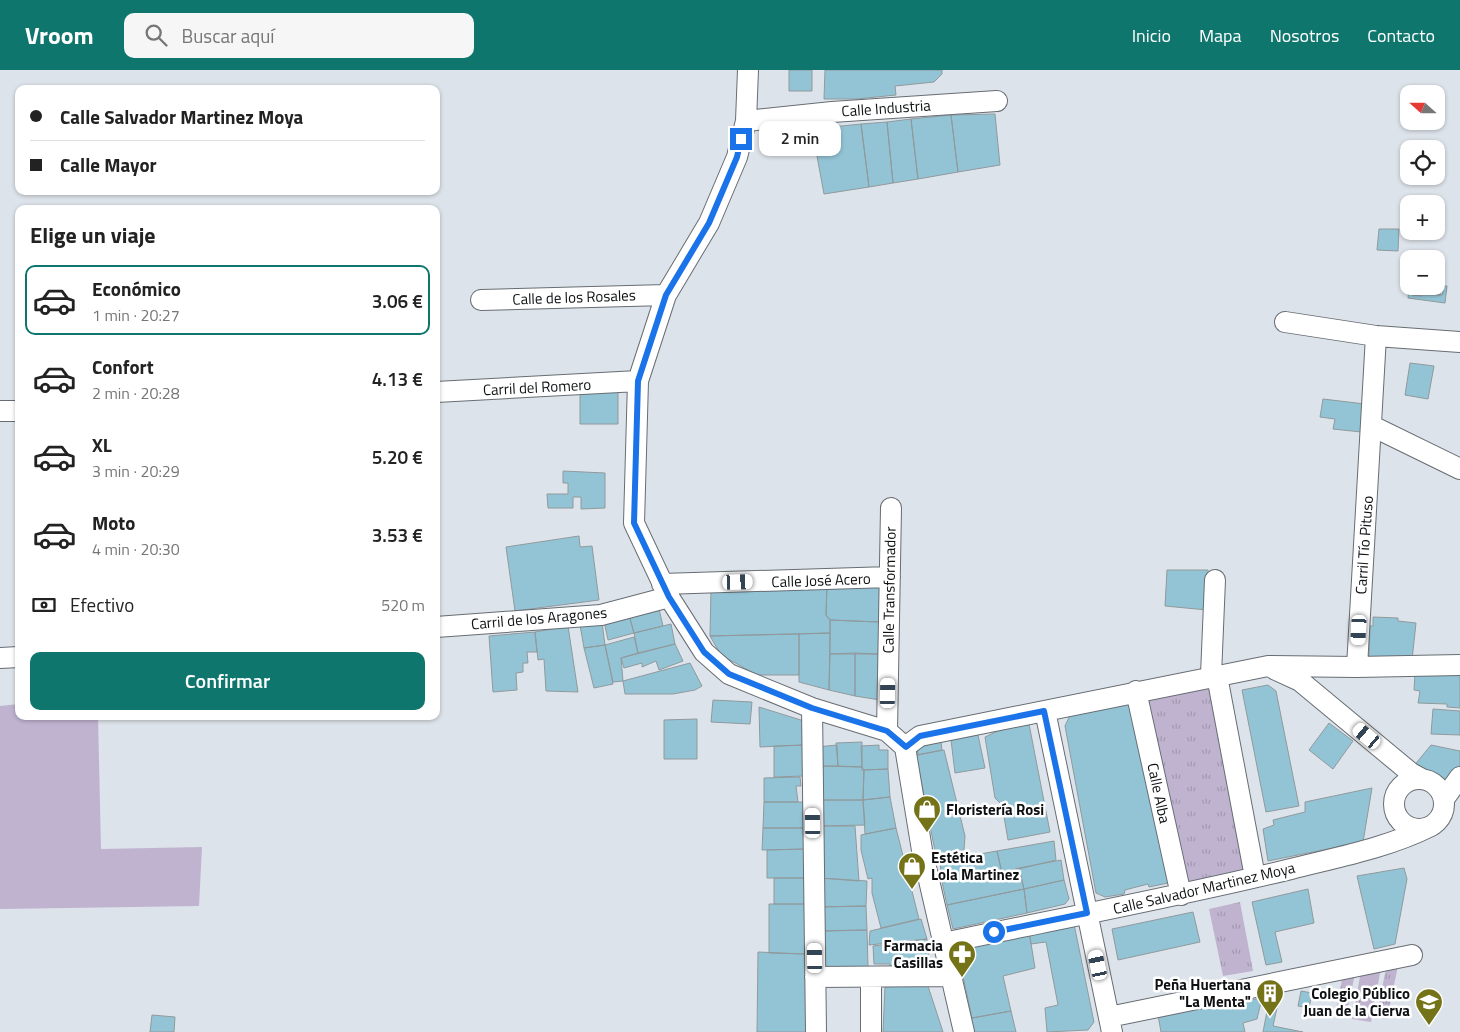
<!DOCTYPE html>
<html lang="es">
<head>
<meta charset="utf-8">
<style>
	body { margin:0; font-family:"Titillium Web",sans-serif; background:#f6f6f6; color:#222; height:100vh; display:flex; flex-direction:column; font-size:19px; white-space:nowrap }
	* { box-sizing:border-box; margin:0 }
	p { font-size:16px; color:#767676 }
	.icon { flex:none; width:28px; height:28px; fill:none; stroke:currentColor; stroke-width:2; stroke-linecap:round; stroke-linejoin:round }
	.map { position:relative; flex:1; overflow:hidden }
	.drawer { position:absolute; left:15px; top:135px; width:425px; height:515px; display:flex; flex-direction:column; background:#fff; border-radius:10px; box-shadow:0 1px 4px #0004 }
	.drawer>* { flex:none }
	.banner { position:absolute; left:15px; top:15px; width:425px; height:110px; border-radius:10px; box-shadow:0 1px 4px #0004; display:grid; align-content:center; height:110px; padding:0 15px; background:#fff }
	.needle { width:32px; rotate:291deg }
	.fabs { position:absolute; left:1400px; top:15px; display:grid; gap:10px }
	.fabs a { display:grid; place-items:center; width:45px; height:45px; border-radius:10px; background:#fff; box-shadow:0 1px 4px #0004; font-size:25px }
	.end { position:absolute; width:22px; height:22px; margin:-11px; border:6px solid #1a73e8; background:#fff; box-shadow:0 0 0 2px #fff }
	.from { border-radius:50% }
	.bubble { position:absolute; height:35px; border-radius:10px; background:#fff; box-shadow:0 1px 4px #0004; font-size:16px; font-weight:600; line-height:35px; text-align:center }
	.car { position:absolute; width:15px; height:30px; margin:-15px -8px; border-radius:6px; box-shadow:0 0 4px 1px #0007; background:linear-gradient(#fff 24%,#345 0 40%,#fff 0 76%,#345 0 86%,#fff 0) }
	.banner b { display:flex; align-items:center; gap:18px; height:48px; font-size:19px }
	.banner b+b { border-top:1px solid #e0e0e0 }
	.banner i { width:12px; height:12px; background:#222 }
	ul { padding:0; list-style:none }
	li { display:flex; align-items:center; gap:15px; height:70px; margin:0 10px 8px; padding:0 5px; border:2px solid transparent; border-radius:10px }
	li div { flex:1 }
	li b { display:block; font-size:19px }
	li em { font-style:normal; font-weight:600 }
	li.selected { border-color:#0f766e }
	li>.icon { width:45px; height:45px; stroke-width:1.5 }
	h2 { padding:0 15px; font-size:22px; line-height:60px }
	.pay { display:flex; align-items:center; gap:12px; height:55px; padding:0 15px; font-size:19px }
	.pay p { margin-inline-start:auto }
	.button { display:flex; gap:10px; margin-top:auto; padding:10px 15px }
	.button a { flex:1; height:58px; border-radius:10px; background:#0f766e; color:#fff; font-size:20px; font-weight:600; line-height:58px; text-align:center }
	header { display:flex; align-items:center; gap:30px; box-sizing:border-box; height:70px; padding:0 25px; background:#0f766e; color:#fff }
	header strong { font-size:24px }
	nav { display:flex; gap:28px; margin-inline-start:auto; font-size:18px }
	.search { width:350px; height:45px; background:#f6f6f6; display:flex; align-items:center; gap:12px; box-sizing:border-box; padding:0 18px; border-radius:10px; color:#767676; font-size:19px }
	.map>svg:first-child { display:block }
	.park { fill:url(#park-tufts) }
	.garden { fill:#bfb3d0 }
	.building { fill:#93c4d5; stroke:#909a9d }
	.lines { fill:none; stroke-linecap:round; stroke-linejoin:round }
	.minor-casing { stroke:#676d73; stroke-width:22 }
	.minor { stroke:#fff; stroke-width:20 }
	.route { stroke:#1a73e8; stroke-width:6 }
	.labels { text-anchor:middle; dominant-baseline:central; stroke-width:5; stroke-linejoin:round; paint-order:stroke }
	.street-label { font-size:15px; fill:#0e1012; stroke:#fff }
	.poi-label { font-size:15px; font-weight:bold; fill:#0e1012; stroke:#fff; text-anchor:end }
</style>
</head>
<body>
<header>
<strong>Vroom</strong>
<div class="search"><svg class="icon" aria-label="search" viewBox="0 0 24 24"><circle cx="10" cy="10" r="6"/><path d="M15 15l6 6"/></svg>Buscar aquí</div>
<nav><a>Inicio</a><a>Mapa</a><a>Nosotros</a><a>Contacto</a></nav>
</header>
<div class="map">
<svg width="1460" height="962" viewBox="0 0 1460 962">
	<defs>
		<pattern id="park-tufts" width="24" height="20" patternUnits="userSpaceOnUse" patternTransform="scale(1.25)"><rect width="24" height="20" fill="#bfb3d0"/><path d="M3 7l-1-3M5 7V3M7 7l1-3M15 17l-1-3M17 17v-4M19 17l1-3" fill="none" stroke="#a399b2"/></pattern>
	</defs>
	<rect width="100%" height="100%" fill="#dde3ea"/>
	<!-- park -->
	<path class="park" d="M 1216,607 L 1255,807 L 1182,824 L 1138,622 Z
		M 1240,832 L 1253,901 L 1223,906 L 1209,839 Z
		M 1387,894 L 1398,896 L 1387,949 L 1376,947 Z
		M 1362,896 L 1381,898 L 1371,952 L 1352,949 Z
		M 1343,903 L 1355,903 L 1348,938 L 1337,937 Z"/>
	<!-- garden -->
	<path class="garden" d="M 19,634 L 19,646 L 98,646 L 101,779 L 202,777 L 199,836 L 0,839 L 0,636 Z"/>
	<!-- building -->
	<path class="building" d="M 789,0 L 812,0 L 812,21 L 789,21 Z
		M 825,0 L 942,0 L 942,4 L 934,12 L 895,16 L 896,25 L 857,29 L 824,29 Z
		M 995,44 L 1000,95 L 958,102 L 951,45 Z
		M 951,45 L 958,102 L 918,109 L 911,49 Z
		M 911,49 L 918,109 L 893,113 L 887,52 Z
		M 887,52 L 893,113 L 869,117 L 861,54 Z
		M 861,54 L 869,117 L 824,124 L 812,59 Z
		M 1379,159 L 1399,159 L 1398,181 L 1377,180 Z
		M 1436,200 L 1442,201 L 1440,225 L 1412,225 L 1413,216 L 1436,216 Z
		M 1409,216 L 1413,216 L 1412,225 L 1422,226 L 1422,223 L 1442,225 L 1444,216 L 1447,216 L 1445,233 L 1408,228 Z
		M 1410,293 L 1434,296 L 1428,329 L 1405,325 Z
		M 580,322 L 618,322 L 618,354 L 580,354 Z
		M 1323,329 L 1365,334 L 1361,362 L 1333,359 L 1335,349 L 1320,347 Z
		M 563,401 L 605,403 L 605,438 L 581,439 L 581,427 L 573,427 L 573,438 L 548,438 L 547,424 L 568,424 L 568,413 L 563,413 Z
		M 579,466 L 580,477 L 592,476 L 599,530 L 515,541 L 506,477 Z
		M 1167,500 L 1208,500 L 1210,513 L 1207,540 L 1165,536 Z
		M 881,513 L 879,552 L 830,550 L 826,545 L 827,514 Z
		M 827,514 L 826,545 L 830,550 L 830,563 L 710,566 L 711,518 Z
		M 658,535 L 663,556 L 634,563 L 629,545 Z
		M 629,545 L 634,563 L 608,570 L 604,551 Z
		M 1373,547 L 1398,548 L 1398,551 L 1416,553 L 1412,590 L 1369,587 L 1370,556 L 1373,556 Z
		M 830,550 L 879,552 L 879,584 L 830,584 Z
		M 602,552 L 605,575 L 584,578 L 580,555 Z
		M 671,554 L 675,574 L 638,583 L 634,563 Z
		M 568,556 L 578,622 L 546,621 L 544,589 L 538,590 L 535,562 Z
		M 535,562 L 537,582 L 527,582 L 528,593 L 523,593 L 523,602 L 516,603 L 517,620 L 493,622 L 489,566 Z
		M 830,563 L 829,620 L 799,612 L 799,564 Z
		M 799,564 L 799,605 L 757,605 L 721,585 L 710,566 Z
		M 634,567 L 638,583 L 621,588 L 623,611 L 613,612 L 605,575 Z
		M 675,574 L 683,591 L 659,600 L 656,591 L 642,597 L 642,593 L 624,598 L 621,588 Z
		M 605,575 L 613,614 L 594,618 L 584,578 Z
		M 855,583 L 879,584 L 880,630 L 855,626 Z
		M 855,583 L 855,626 L 829,620 L 830,584 Z
		M 690,593 L 702,616 L 695,620 L 673,624 L 625,624 L 623,611 Z
		M 1460,602 L 1460,638 L 1447,637 L 1447,634 L 1418,633 L 1420,621 L 1414,620 L 1415,603 Z
		M 1268,615 L 1276,621 L 1299,736 L 1266,742 L 1242,620 Z
		M 713,630 L 752,632 L 750,654 L 711,652 Z
		M 1127,632 L 1138,639 L 1172,806 L 1168,813 L 1149,817 L 1148,814 L 1125,820 L 1124,824 L 1105,827 L 1096,823 L 1065,656 L 1070,645 Z
		M 759,637 L 804,651 L 804,675 L 760,677 Z
		M 1433,639 L 1460,641 L 1460,665 L 1431,664 Z
		M 697,649 L 697,689 L 664,689 L 664,650 Z
		M 1329,653 L 1353,671 L 1333,699 L 1309,680 Z
		M 1029,654 L 1050,762 L 1008,770 L 1002,735 L 995,728 L 985,667 L 1002,659 Z
		M 978,665 L 985,698 L 955,703 L 951,670 Z
		M 862,672 L 862,697 L 838,696 L 836,673 Z
		M 938,672 L 941,672 L 942,680 L 918,685 L 917,678 Z
		M 804,675 L 804,706 L 774,707 L 774,676 Z
		M 837,675 L 838,696 L 817,696 L 816,677 Z
		M 879,675 L 879,680 L 888,680 L 888,699 L 862,700 L 861,676 Z
		M 1431,675 L 1460,681 L 1460,698 L 1444,718 L 1413,697 Z
		M 944,680 L 965,766 L 964,780 L 936,786 L 916,685 Z
		M 817,696 L 862,697 L 864,700 L 863,730 L 818,730 Z
		M 888,699 L 890,727 L 863,730 L 864,700 Z
		M 800,707 L 801,716 L 796,716 L 798,732 L 764,732 L 764,708 Z
		M 1372,718 L 1363,772 L 1268,791 L 1263,759 L 1274,755 L 1273,750 L 1305,742 L 1305,732 Z
		M 890,727 L 896,758 L 865,764 L 863,730 Z
		M 818,730 L 863,730 L 865,755 L 818,756 Z
		M 764,732 L 807,732 L 807,758 L 763,758 Z
		M 818,756 L 855,756 L 859,811 L 820,808 Z
		M 763,758 L 807,758 L 807,779 L 762,780 Z
		M 896,758 L 919,849 L 881,858 L 872,823 L 872,808 L 868,809 L 861,780 L 861,765 Z
		M 1054,771 L 1056,790 L 1002,803 L 997,781 Z
		M 807,779 L 808,808 L 767,808 L 767,780 Z
		M 997,781 L 1002,803 L 942,812 L 940,791 Z
		M 1061,790 L 1064,810 L 1024,819 L 1019,798 Z
		M 1019,798 L 1024,819 L 947,835 L 942,812 L 1002,803 Z
		M 1404,798 L 1407,809 L 1395,874 L 1374,879 L 1357,806 Z
		M 774,808 L 808,808 L 806,834 L 774,834 Z
		M 820,808 L 867,811 L 866,836 L 819,837 Z
		M 1064,810 L 1069,829 L 1065,834 L 1027,843 L 1024,819 Z
		M 1024,819 L 1027,843 L 953,859 L 947,835 Z
		M 1308,819 L 1314,853 L 1275,862 L 1282,892 L 1266,895 L 1252,832 Z
		M 769,834 L 806,834 L 805,884 L 769,883 Z
		M 866,836 L 867,860 L 821,861 L 819,837 Z
		M 1193,842 L 1200,872 L 1118,890 L 1112,859 Z
		M 921,849 L 927,869 L 869,875 L 870,861 Z
		M 1074,854 L 1094,952 L 1088,960 L 1047,962 L 1045,938 L 1058,935 L 1046,872 L 1031,874 L 1028,855 Z
		M 1028,855 L 1035,898 L 1003,906 L 1011,941 L 972,948 L 956,874 Z
		M 867,860 L 868,897 L 822,897 L 821,861 Z
		M 927,869 L 930,899 L 890,897 L 890,894 L 874,894 L 873,876 Z
		M 758,882 L 805,884 L 808,962 L 757,962 Z
		M 927,913 L 943,962 L 883,962 L 885,917 Z
		M 1301,921 L 1312,923 L 1309,938 L 1298,936 Z
		M 1262,928 L 1257,949 L 1243,953 L 1245,962 L 1161,962 L 1158,945 Z
		M 1268,936 L 1277,938 L 1273,956 L 1303,962 L 1263,962 Z
		M 1011,941 L 1016,962 L 973,962 L 971,950 L 972,948 Z
		M 152,945 L 175,947 L 174,962 L 150,962 Z"/>
	<g class="lines">
		<!-- minor casing -->
		<g class="minor-casing">
			<path id="minor" d="M 748,0 L 746,51 L 737,87 L 709,153 L 666,225 L 638,311 L 634,453 L 669,527 L 704,582 L 729,604 L 812,638 L 887,661 L 905,677 L 922,780 L 964,962
				M 746,51 L 832,42 L 997,31
				M 481,230 L 666,225
				M 1285,252 L 1376,266 L 1460,272
				M 436,322 L 638,311
				M 0,341 L 19,341
				M 1372,356 L 1460,399
				M 662,514 L 890,507
				M 436,557 L 601,545 L 669,527
				M 0,588 L 19,587
				M 1357,597 L 1460,595
				M 1274,599 L 1300,611 L 1411,703 L 1422,709
				M 1211,605 L 1215,510
				M 1217,606 L 1255,807
				M 1136,621 L 1181,825
				M 812,638 L 816,962
				M 1045,641 L 1112,962
				M 887,661 L 891,438
				M 905,677 L 920,666 L 1268,596 L 1357,597 L 1376,266
				M1394 734a25 25 0 1 1 50 0a25 25 0 1 1-50 0Z
				M 1444,729 L 1460,707
				M 943,873 C 1059,849 1176,827 1291,799 C 1338,787 1387,778 1431,756
				M 815,907 L 950,906
				M 1109,947 L 1412,885
				M 871,962 L 871,908"/>
		</g>
		<!-- minor -->
		<use href="#minor" class="minor"/>
	</g>
	<g class="lines">
		<!-- route -->
		<path class="route" d="M 741,69 L 737,87 L 709,153 L 666,225 L 638,311 L 634,453 L 669,527 L 704,582 L 729,604 L 812,638 L 887,661 L 906,677 L 920,666 L 1044,641 L 1087,843 L 994,862"/>
	</g>
	<!-- icons -->
	<defs>
		<g id="shop-pin" transform="scale(1.4375)"><path d="M0 17L-7.5 6A9.5 9.5 0 1 1 7.5 6Z" fill="#747318" stroke="#fff"/><path d="M-5-2.5h2.3a2.7 3.5 0 0 1 5.4 0H5L5.5 6h-11ZM-1.5-2.5h3a1.5 2.3 0 0 0-3 0Z" fill="#fff"/></g>
		<g id="pharmacy-pin" transform="scale(1.4375)"><path d="M0 17L-7.5 6A9.5 9.5 0 1 1 7.5 6Z" fill="#747318" stroke="#fff"/><path d="M-2-6h4v4h4v4h-4v4h-4v-4h-4v-4h4Z" fill="#fff"/></g>
		<g id="building-pin" transform="scale(1.4375)"><path d="M0 17L-7.5 6A9.5 9.5 0 1 1 7.5 6Z" fill="#747318" stroke="#fff"/><path d="M-4-6H4V6H1V3H-1V6H-4ZM-2.5-4.3h1.7v1.8h-1.7ZM.8-4.3h1.7v1.8H.8ZM-2.5-1h1.7V.8h-1.7ZM.8-1h1.7V.8H.8Z" fill="#fff"/></g>
		<g id="school-pin" transform="scale(1.4375)"><path d="M0 17L-7.5 6A9.5 9.5 0 1 1 7.5 6Z" fill="#747318" stroke="#fff"/><path d="M0-5L7-2L0 1L-7-2ZM-4 1L0 2.5L4 1V4Q0 6-4 4Z" fill="#fff"/></g>
	</defs>
	<g fill-rule="evenodd">
		<use href="#shop-pin" x="927" y="739"/>
		<use href="#shop-pin" x="912" y="796"/>
		<use href="#pharmacy-pin" x="962" y="884"/>
		<use href="#building-pin" x="1270" y="923"/>
		<use href="#school-pin" x="1429" y="932"/>
	</g>
	<g class="labels">
		<!-- street labels -->
		<g class="street-label">
			<text transform="translate(886 38) rotate(-4)">Calle Industria</text>
			<text transform="translate(574 227) rotate(-2)">Calle de los Rosales</text>
			<text transform="translate(537 317) rotate(-3)">Carril del Romero</text>
			<text transform="translate(1364 475) rotate(-86)">Carril Tío Pituso</text>
			<text transform="translate(821 510) rotate(-2)">Calle José Acero</text>
			<text transform="translate(889 520) rotate(-89)">Calle Transformador</text>
			<text transform="translate(539 548) rotate(-5)">Carril de los Aragones</text>
			<text transform="translate(1159 723) rotate(78)">Calle Alba</text>
			<text transform="translate(1204 818) rotate(-13)">Calle Salvador Martinez Moya</text>
		</g>
		<!-- poi labels -->
		<g class="poi-label">
			<text x="946" y="739" text-anchor="start">Floristería Rosi</text>
			<text x="931" y="787" text-anchor="start">Estética<tspan x="931" dy="17">Lola Martinez</tspan></text>
			<text x="943" y="875">Farmacia<tspan x="943" dy="17">Casillas</tspan></text>
			<text x="1251" y="914">Peña Huertana<tspan x="1251" dy="17">"La Menta"</tspan></text>
			<text x="1410" y="923">Colegio Público<tspan x="1410" dy="17">Juan de la Cierva</tspan></text>
		</g>
	</g>
</svg>
<div class="fabs">
<a><svg class="needle" viewBox="-14 -14 28 28"><path d="M0-13l5 13h-10z" fill="#e53935"/><path d="M0 13l5-13h-10z" fill="#767676"/></svg></a>
<a><svg class="icon" aria-label="locate" viewBox="0 0 24 24"><circle cx="12" cy="12" r="6"/><path d="M12 2v4M12 18v4M2 12h4M18 12h4"/></svg></a>
<a>+</a>
<a>−</a>
</div>
<i class="end from" style="left:994px;top:862px"></i>
<i class="end" style="left:741px;top:69px"></i>
<div class="bubble" style="left:759px;top:51px;width:82px">2 min</div>
<i class="car" style="left:738px;top:512px;rotate:88deg"></i>
<i class="car" style="left:1359px;top:560px;rotate:183deg"></i>
<i class="car" style="left:888px;top:623px;rotate:1deg"></i>
<i class="car" style="left:1367px;top:666px;rotate:310deg"></i>
<i class="car" style="left:813px;top:753px;rotate:359deg"></i>
<i class="car" style="left:815px;top:888px;rotate:359deg"></i>
<i class="car" style="left:1098px;top:895px;rotate:348deg"></i>
<div class="banner">
<b><i class="from"></i>Calle Salvador Martinez Moya</b>
<b><i></i>Calle Mayor</b>
</div>
<section class="drawer">
<h2>Elige un viaje</h2>
<ul>
<li class="selected"><svg class="icon" aria-label="car" viewBox="0 0 24 24"><path d="M5 17H2v-5l4-1 3-4h7l3 4 3 1v5h-3M9 17h6M6 11h13"/><circle cx="7" cy="17" r="2"/><circle cx="17" cy="17" r="2"/></svg><div><b>Económico</b><p>1 min · 20:27</p></div><em>3.06 €</em></li>
<li><svg class="icon" aria-label="car" viewBox="0 0 24 24"><path d="M5 17H2v-5l4-1 3-4h7l3 4 3 1v5h-3M9 17h6M6 11h13"/><circle cx="7" cy="17" r="2"/><circle cx="17" cy="17" r="2"/></svg><div><b>Confort</b><p>2 min · 20:28</p></div><em>4.13 €</em></li>
<li><svg class="icon" aria-label="car" viewBox="0 0 24 24"><path d="M5 17H2v-5l4-1 3-4h7l3 4 3 1v5h-3M9 17h6M6 11h13"/><circle cx="7" cy="17" r="2"/><circle cx="17" cy="17" r="2"/></svg><div><b>XL</b><p>3 min · 20:29</p></div><em>5.20 €</em></li>
<li><svg class="icon" aria-label="car" viewBox="0 0 24 24"><path d="M5 17H2v-5l4-1 3-4h7l3 4 3 1v5h-3M9 17h6M6 11h13"/><circle cx="7" cy="17" r="2"/><circle cx="17" cy="17" r="2"/></svg><div><b>Moto</b><p>4 min · 20:30</p></div><em>3.53 €</em></li>
</ul>
<div class="pay"><svg class="icon" aria-label="cash" viewBox="0 0 24 24"><path d="M3 7h18v10H3z"/><circle cx="12" cy="12" r="2"/></svg>Efectivo<p>520 m</p></div>
<div class="button"><a>Confirmar</a></div>
</section>
</div>
</body>
</html>
